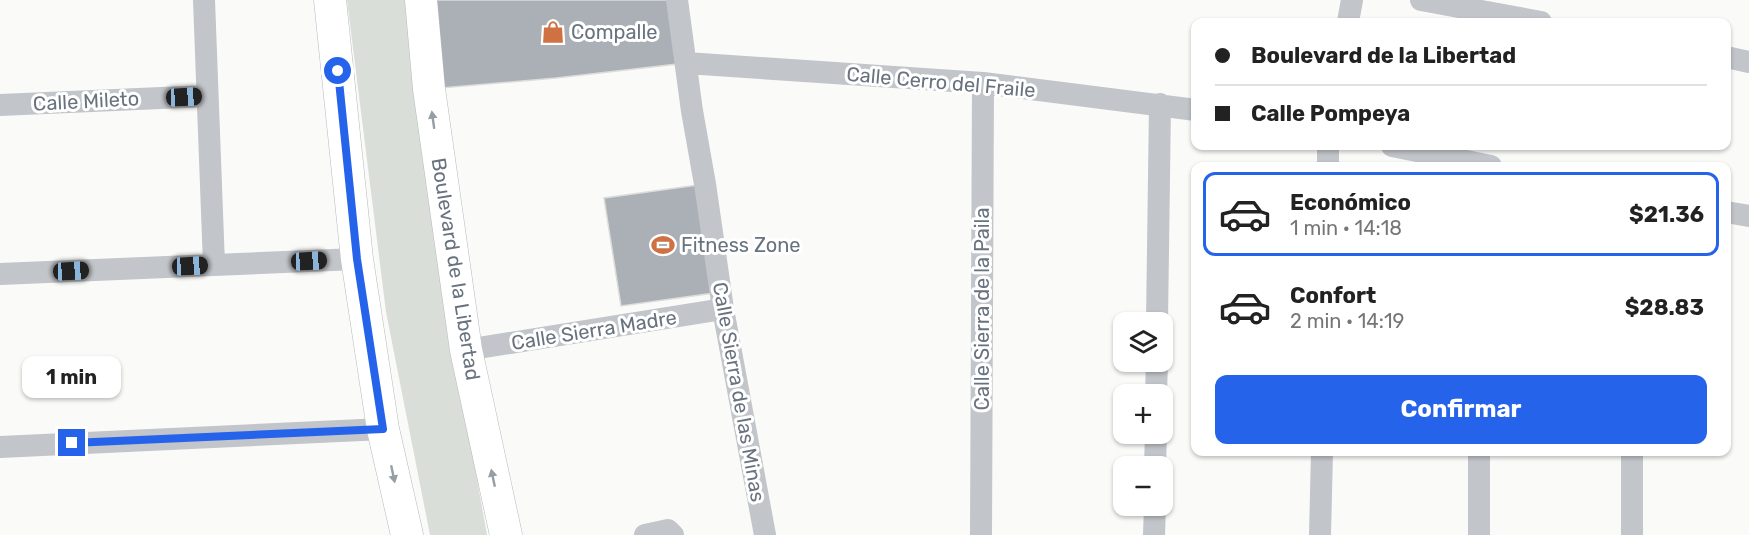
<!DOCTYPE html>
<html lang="es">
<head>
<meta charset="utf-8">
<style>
	body { margin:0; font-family:Rubik,sans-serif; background:#f2f2f2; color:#222; height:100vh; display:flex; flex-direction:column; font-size:22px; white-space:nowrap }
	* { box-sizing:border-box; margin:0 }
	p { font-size:20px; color:#767676 }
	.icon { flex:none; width:33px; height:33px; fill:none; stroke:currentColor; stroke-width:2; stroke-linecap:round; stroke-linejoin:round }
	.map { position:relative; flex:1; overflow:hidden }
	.details { position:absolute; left:1191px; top:162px; width:540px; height:294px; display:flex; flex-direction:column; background:#fff; border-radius:12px; box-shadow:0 2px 4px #0004 }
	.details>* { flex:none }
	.top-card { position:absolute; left:1191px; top:18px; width:540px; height:132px; border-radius:12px; box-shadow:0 2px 4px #0004; display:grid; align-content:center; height:132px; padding:0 24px; background:#fff }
	.tools { position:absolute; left:1113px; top:312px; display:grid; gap:12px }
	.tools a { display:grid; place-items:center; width:60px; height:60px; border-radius:12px; background:#fff; box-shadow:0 2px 4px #0004; font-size:30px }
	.end { position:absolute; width:27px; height:27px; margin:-14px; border:8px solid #2563eb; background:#fff; box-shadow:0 0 0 3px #fff }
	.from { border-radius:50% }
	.bubble { position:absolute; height:42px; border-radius:12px; background:#fff; box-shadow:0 2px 4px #0004; font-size:20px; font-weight:700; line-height:42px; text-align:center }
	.car { position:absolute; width:18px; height:36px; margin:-18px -9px; border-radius:8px; box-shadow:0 0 4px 2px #0007; background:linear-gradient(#222 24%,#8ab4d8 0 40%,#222 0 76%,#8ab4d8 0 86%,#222 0) }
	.top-card b { display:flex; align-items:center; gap:21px; height:57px; font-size:22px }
	.top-card b+b { border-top:2px solid #e0e0e0 }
	.top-card i { width:15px; height:15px; background:#222 }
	ul { padding:10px 0 0; list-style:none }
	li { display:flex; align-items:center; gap:18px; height:84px; margin:0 12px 9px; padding:0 12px; border:3px solid transparent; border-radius:12px }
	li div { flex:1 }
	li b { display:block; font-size:22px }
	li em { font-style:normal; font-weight:700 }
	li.current { border-color:#2563eb }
	li>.icon { width:54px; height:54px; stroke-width:1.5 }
	.action { display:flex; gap:12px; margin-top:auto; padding:12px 24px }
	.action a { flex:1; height:69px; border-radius:12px; background:#2563eb; color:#fff; font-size:24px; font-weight:700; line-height:69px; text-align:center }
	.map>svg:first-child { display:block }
	.green { fill:#daded8 }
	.building { fill:#aab0b6; stroke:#dcdcda; stroke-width:1.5 }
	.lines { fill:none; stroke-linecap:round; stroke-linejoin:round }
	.secondary-casing { stroke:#b5b9bd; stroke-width:33 }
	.street { stroke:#c2c5c9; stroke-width:22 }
	.secondary { stroke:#fff; stroke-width:32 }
	.oneway { fill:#959da5 }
	.route { stroke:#2563eb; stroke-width:8 }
	.labels { text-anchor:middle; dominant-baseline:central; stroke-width:6; stroke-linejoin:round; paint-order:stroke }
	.poi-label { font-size:20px; fill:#68737f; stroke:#fff; text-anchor:start }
	.street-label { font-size:20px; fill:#68737f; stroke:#fff }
</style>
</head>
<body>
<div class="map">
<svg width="1749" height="535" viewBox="0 0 1749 535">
	<rect width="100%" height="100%" fill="#fafaf8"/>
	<!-- green -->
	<path class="green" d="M 347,0 L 409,0 L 439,266 L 487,535 L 430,535 L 386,312 Z"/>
	<!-- building -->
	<path class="building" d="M 421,0 L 679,0 L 686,63 L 556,78 L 429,89 Z
		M 705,184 L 721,292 L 621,306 L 604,198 Z"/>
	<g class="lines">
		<!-- secondary casing -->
		<g class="secondary-casing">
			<path id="secondary" d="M 330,0 L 357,259 L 383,429 L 407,535
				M 421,0 L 429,89 L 466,350 L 506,535"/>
		</g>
		<!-- street -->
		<path class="street" d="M 204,0 L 214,265
			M 677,0 L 692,111 L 705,184 L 723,309 L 765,535
			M 1421,0 L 1541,22
			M 1348,22 L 1352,0
			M 1726,57 L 1749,62
			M 686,63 L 983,83 L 1196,110
			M 0,105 L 207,96
			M 1392,146 L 1491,166
			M 1328,166 L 1328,146
			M 1726,212 L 1749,216
			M 0,274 L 357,259
			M 1157,322 L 1160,104
			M 466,350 L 723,309
			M 1156,394 L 1157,362
			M 0,447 L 383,429
			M 1479,452 L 1479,535
			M 1632,452 L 1632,535
			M 1155,466 L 1156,434
			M 645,535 L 668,530 L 673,535
			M 981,535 L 983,83
			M 1154,535 L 1155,506
			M 1320,535 L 1322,452"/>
		<!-- secondary -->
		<use href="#secondary" class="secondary"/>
	</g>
	<!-- one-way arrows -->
	<defs><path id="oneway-solid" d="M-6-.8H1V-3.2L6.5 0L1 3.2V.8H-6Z" transform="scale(1.5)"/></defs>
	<g class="oneway">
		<use href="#oneway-solid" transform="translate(433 120) rotate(-98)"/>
		<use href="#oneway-solid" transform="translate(393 474) rotate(78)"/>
		<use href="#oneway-solid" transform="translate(493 478) rotate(-102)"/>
	</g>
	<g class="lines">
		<!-- route -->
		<path class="route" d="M 72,443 L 383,429 L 357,259 L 338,71"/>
	</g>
	<!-- icons -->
	<defs>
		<g id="shop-bare" transform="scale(1.8)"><path d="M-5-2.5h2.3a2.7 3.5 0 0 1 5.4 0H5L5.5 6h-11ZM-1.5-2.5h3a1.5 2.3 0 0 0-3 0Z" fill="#cf7143" stroke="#fff" stroke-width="2.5" paint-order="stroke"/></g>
		<g id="stadium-bare" transform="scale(1.8)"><path d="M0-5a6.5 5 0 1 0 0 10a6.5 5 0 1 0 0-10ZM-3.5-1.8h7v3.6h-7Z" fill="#cf7143" stroke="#fff" stroke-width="2.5" paint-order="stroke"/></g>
	</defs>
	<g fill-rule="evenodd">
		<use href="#shop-bare" x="553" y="32"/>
		<use href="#stadium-bare" x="663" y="245"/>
	</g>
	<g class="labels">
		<!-- poi labels -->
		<g class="poi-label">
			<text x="571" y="32">Compalle</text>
			<text x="681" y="245">Fitness Zone</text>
		</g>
		<!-- street labels -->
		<g class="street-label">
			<text transform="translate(941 82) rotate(5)">Calle Cerro del Fraile</text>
			<text transform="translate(86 101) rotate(-3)">Calle Mileto</text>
			<text transform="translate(456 269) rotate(81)">Boulevard de la Libertad</text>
			<text transform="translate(982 309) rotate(-90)">Calle Sierra de la Paila</text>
			<text transform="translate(594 330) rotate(-9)">Calle Sierra Madre</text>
			<text transform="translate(739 392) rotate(80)">Calle Sierra de las Minas</text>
		</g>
	</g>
</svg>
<div class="tools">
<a><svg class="icon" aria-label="layers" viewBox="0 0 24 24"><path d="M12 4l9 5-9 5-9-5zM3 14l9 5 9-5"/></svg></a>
<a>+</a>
<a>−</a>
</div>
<i class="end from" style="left:338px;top:71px"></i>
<i class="end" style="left:72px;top:443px"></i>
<div class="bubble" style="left:22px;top:356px;width:99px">1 min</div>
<i class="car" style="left:184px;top:97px;rotate:87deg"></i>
<i class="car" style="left:309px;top:261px;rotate:87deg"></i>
<i class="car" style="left:190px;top:266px;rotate:87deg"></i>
<i class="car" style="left:71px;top:271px;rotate:87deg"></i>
<div class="top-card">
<b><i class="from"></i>Boulevard de la Libertad</b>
<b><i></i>Calle Pompeya</b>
</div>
<section class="details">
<ul>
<li class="current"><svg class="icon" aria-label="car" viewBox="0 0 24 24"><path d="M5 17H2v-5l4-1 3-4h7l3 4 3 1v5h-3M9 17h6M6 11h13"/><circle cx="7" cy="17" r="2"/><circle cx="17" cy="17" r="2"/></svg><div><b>Económico</b><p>1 min · 14:18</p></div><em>$21.36</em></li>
<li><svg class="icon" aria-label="car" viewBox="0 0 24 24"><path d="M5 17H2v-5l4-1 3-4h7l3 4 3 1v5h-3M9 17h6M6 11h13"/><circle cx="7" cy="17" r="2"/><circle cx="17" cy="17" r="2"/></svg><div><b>Confort</b><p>2 min · 14:19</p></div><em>$28.83</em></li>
</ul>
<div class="action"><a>Confirmar</a></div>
</section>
</div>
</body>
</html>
